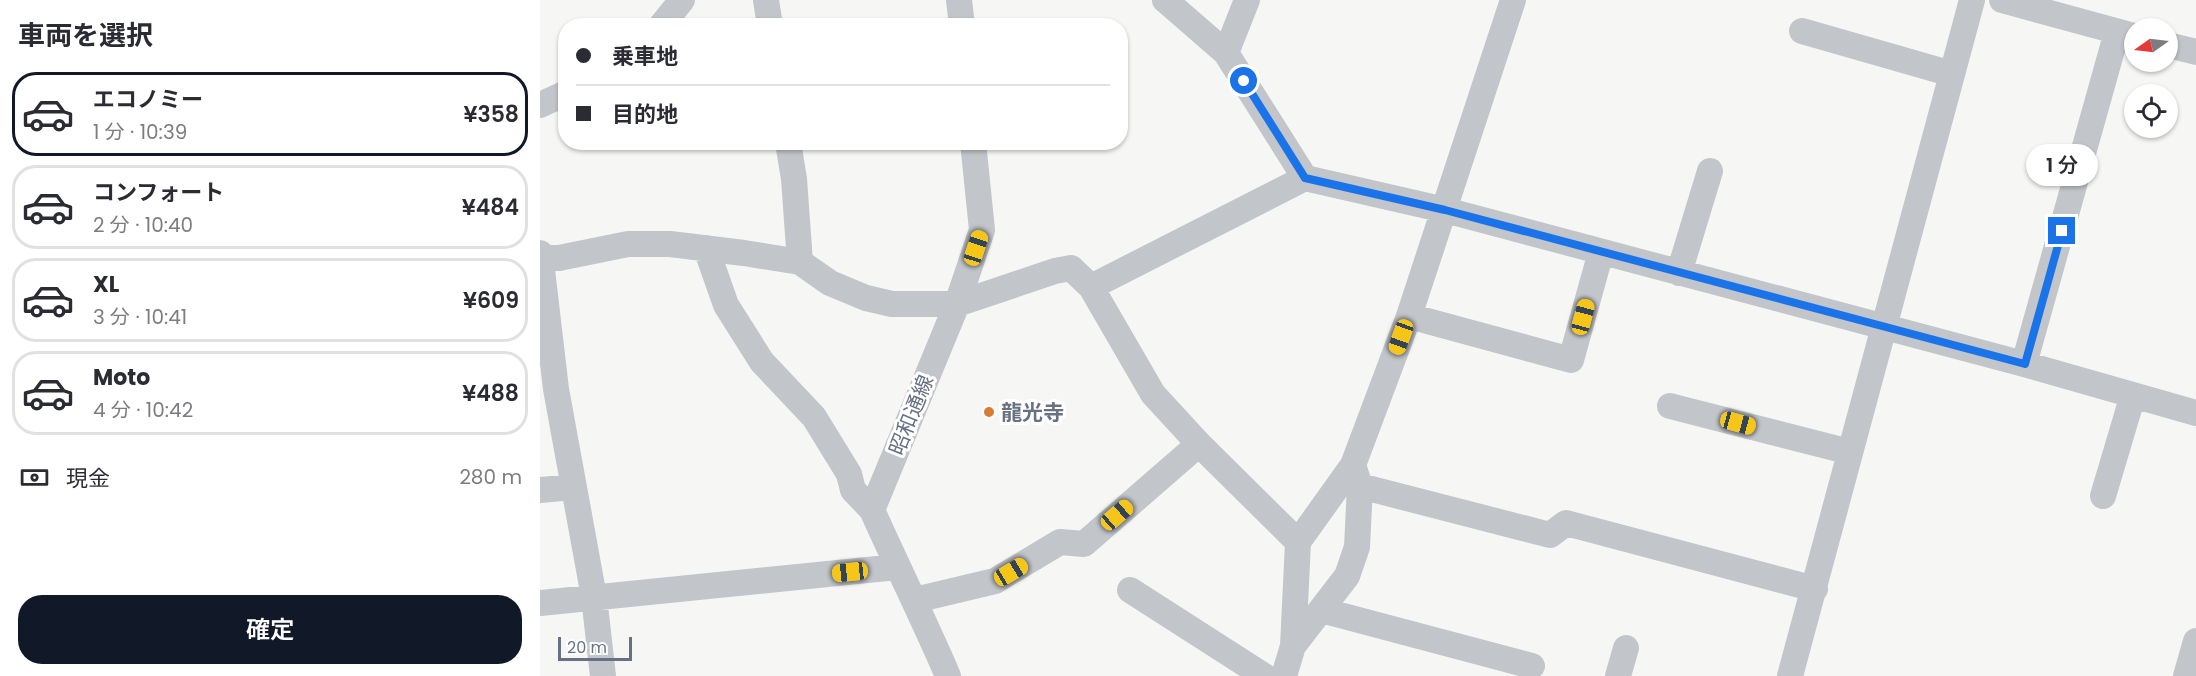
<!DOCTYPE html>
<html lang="ja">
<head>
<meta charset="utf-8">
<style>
	body { margin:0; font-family:Poppins,"Noto Sans JP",sans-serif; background:#f7f7f7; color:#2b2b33; height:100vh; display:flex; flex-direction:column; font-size:22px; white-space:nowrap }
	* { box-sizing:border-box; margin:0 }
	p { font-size:20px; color:#7c7c81 }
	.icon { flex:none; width:33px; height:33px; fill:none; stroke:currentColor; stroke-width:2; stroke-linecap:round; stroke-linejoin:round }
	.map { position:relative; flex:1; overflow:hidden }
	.panel { display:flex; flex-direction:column; background:#fff; width:540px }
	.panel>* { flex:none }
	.banner { position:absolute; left:18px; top:18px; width:570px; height:132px; border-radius:24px; box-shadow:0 2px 4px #0004; display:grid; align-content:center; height:132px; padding:0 18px; background:#fff }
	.needle { width:39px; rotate:256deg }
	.buttons { position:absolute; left:1584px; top:18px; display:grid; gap:12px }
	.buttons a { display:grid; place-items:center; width:54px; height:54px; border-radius:50%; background:#fff; box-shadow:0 2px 4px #0004; font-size:30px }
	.scale { position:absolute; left:18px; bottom:15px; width:74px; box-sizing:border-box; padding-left:6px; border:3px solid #687183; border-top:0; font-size:16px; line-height:21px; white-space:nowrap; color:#687183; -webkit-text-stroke:4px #fff; paint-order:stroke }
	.end { position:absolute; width:27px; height:27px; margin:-14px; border:8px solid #1a73e8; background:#fff; box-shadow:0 0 0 3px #fff }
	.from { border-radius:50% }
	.bubble { position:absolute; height:42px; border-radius:21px; background:#fff; box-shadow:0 2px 4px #0004; font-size:20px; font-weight:600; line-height:42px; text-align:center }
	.car { position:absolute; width:18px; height:36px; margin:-18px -9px; border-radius:8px; box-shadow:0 0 4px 2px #0007; background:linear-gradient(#f5c518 24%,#345 0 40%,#f5c518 0 76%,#345 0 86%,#f5c518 0) }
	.banner b { display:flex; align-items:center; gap:21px; height:57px; font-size:22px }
	.banner b+b { border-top:2px solid #e1e1e2 }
	.banner i { width:15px; height:15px; background:#2b2b33 }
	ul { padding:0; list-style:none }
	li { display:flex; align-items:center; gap:18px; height:84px; margin:0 12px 9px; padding:0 6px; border:3px solid #e1e1e2; border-radius:24px }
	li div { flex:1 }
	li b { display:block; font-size:22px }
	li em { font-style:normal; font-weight:600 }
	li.current { border-color:#111827 }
	li>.icon { width:54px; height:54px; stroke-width:1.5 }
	h2 { padding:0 18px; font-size:27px; line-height:72px }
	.pay { display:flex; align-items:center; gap:15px; height:66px; padding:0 18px; font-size:22px }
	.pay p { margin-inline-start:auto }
	.cta { display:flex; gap:12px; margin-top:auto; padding:12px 18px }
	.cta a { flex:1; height:69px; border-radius:24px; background:#111827; color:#fff; font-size:24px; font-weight:600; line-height:69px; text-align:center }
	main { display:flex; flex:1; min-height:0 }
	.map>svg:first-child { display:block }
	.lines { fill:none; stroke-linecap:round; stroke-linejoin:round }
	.minor { stroke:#c2c5c9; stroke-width:26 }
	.route { stroke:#1a73e8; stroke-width:8 }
	.poi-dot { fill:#d87b33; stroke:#fff; stroke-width:2 }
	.labels { text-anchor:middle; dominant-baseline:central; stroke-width:6; stroke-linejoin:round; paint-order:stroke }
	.poi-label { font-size:21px; font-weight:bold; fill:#687183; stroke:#fff; text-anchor:start }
	.street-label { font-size:21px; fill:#687183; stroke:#fff }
</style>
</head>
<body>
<main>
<section class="panel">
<h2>車両を選択</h2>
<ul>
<li class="current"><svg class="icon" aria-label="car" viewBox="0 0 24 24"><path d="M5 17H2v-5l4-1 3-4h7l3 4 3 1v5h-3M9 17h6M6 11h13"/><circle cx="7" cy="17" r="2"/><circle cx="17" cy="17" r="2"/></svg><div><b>エコノミー</b><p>1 分 · 10:39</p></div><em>¥358</em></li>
<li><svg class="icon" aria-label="car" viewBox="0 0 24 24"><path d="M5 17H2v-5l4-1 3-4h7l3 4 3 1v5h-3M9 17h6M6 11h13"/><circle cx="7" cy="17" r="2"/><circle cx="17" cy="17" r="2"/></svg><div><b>コンフォート</b><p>2 分 · 10:40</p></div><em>¥484</em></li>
<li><svg class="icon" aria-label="car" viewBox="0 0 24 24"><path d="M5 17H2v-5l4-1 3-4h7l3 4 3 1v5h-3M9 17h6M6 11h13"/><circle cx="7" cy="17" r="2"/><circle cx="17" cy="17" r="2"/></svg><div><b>XL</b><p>3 分 · 10:41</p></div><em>¥609</em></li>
<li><svg class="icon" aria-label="car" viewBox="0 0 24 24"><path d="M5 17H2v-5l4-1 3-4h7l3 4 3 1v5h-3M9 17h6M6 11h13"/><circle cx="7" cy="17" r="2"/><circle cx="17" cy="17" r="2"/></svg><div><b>Moto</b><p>4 分 · 10:42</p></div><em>¥488</em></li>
</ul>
<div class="pay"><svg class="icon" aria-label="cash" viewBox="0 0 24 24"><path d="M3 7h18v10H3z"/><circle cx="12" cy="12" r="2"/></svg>現金<p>280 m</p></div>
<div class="cta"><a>確定</a></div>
</section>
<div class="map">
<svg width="1656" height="676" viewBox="0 0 1656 676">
	<rect width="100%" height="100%" fill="#f6f7f4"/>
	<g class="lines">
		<!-- minor -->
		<path class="minor" d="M 226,0 L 230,26
			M 419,0 L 422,26
			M 625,0 L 686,53 L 765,178
			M 1462,0 L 1594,36
			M 121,26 L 142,0
			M 1262,31 L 1412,74
			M 1628,45 L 1656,52
			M 686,53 L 707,0
			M 0,105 L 26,93
			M 248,142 L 254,179 L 260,262
			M 166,248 L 186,305 L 222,362 L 274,417 L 309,474 L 313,490 L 332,510
			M 0,253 L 16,389 L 54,597 L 63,676
			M 0,258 L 19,258 L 88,244 L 130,244 L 204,253 L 260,262 L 290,283 L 326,298 L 352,304 L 417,304 L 515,271 L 531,268 L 551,287 L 765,178 L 905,210 L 1484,364 L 1656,413
			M 1139,273 L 1170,171
			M 551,287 L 613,394 L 659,444 L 758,542
			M 869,316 L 1031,360 L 1061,252
			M 1484,364 L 1577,32
			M 1130,406 L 1310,452
			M 820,486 L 1010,535 L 1026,523 L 1275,589
			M 0,490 L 33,487
			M 1563,496 L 1593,395
			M 590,590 L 724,676
			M 375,600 L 455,581 L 520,542 L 544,544 L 659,444
			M 0,603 L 357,567
			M 781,610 L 992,666
			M 753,646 L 758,542 L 813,465
			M 408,676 C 384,620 357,566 332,510 L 417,304 L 442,230 L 433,142
			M 744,676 L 753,646 L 807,576 L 817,547 L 820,486 L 813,465 L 869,316 L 973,0
			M 1078,676 L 1086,648
			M 1250,676 L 1432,0
			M 1646,676 L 1656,641"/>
	</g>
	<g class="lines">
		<!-- route -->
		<path class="route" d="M 704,81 L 765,178 L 905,210 L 1485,364 L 1522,231"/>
	</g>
	<!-- markers -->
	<circle class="poi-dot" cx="449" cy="412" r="6"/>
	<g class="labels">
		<!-- poi labels -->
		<g class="poi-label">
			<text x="461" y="412">龍光寺</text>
		</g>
		<!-- street labels -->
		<g class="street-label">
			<text transform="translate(371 415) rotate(-68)">昭和通線</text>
		</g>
	</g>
</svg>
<div class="buttons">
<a><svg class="needle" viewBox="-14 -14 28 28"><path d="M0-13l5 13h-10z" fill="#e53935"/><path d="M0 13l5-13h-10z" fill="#7c7c81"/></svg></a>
<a><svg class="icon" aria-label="locate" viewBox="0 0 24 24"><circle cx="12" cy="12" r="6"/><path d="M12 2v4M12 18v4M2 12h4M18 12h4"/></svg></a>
</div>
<div class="scale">20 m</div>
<i class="end from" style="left:704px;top:81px"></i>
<i class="end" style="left:1522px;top:231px"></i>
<div class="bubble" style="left:1486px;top:144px;width:72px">1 分</div>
<i class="car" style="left:436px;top:248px;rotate:18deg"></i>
<i class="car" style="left:1043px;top:317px;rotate:15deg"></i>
<i class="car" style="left:861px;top:337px;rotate:200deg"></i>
<i class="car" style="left:1198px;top:423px;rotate:105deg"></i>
<i class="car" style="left:577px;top:515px;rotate:49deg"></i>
<i class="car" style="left:310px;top:572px;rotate:264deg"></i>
<i class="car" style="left:471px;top:572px;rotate:59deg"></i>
<div class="banner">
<b><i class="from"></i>乗車地</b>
<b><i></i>目的地</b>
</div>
</div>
</main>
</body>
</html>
